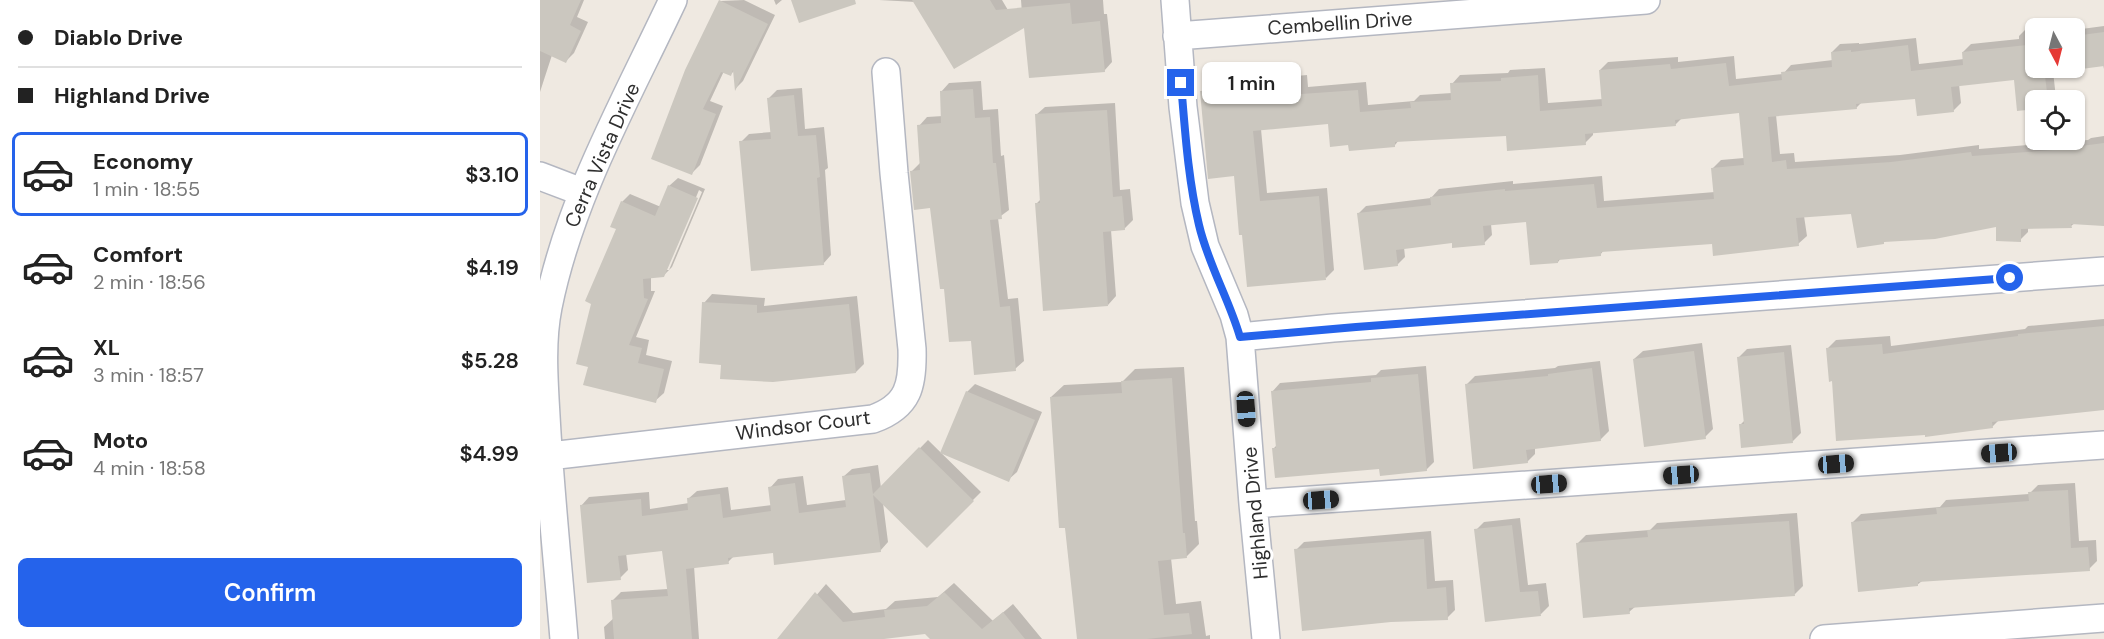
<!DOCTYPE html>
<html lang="en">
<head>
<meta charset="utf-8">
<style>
	body { margin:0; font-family:"DM Sans",sans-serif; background:#f2f2f2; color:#222; height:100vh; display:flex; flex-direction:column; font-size:22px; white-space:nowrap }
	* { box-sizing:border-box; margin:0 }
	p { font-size:20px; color:#767676 }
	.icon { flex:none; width:33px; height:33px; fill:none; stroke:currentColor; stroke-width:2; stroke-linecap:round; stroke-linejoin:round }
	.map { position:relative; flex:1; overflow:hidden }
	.drawer { display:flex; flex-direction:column; background:#fff; width:540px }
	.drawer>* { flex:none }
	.banner { display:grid; align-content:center; height:132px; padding:0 18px; background:#fff }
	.needle { width:39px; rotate:173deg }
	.buttons { position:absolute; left:1485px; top:18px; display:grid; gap:12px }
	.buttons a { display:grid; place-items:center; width:60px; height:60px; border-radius:9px; background:#fff; box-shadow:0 2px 4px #0004; font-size:30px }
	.end { position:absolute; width:27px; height:27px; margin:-14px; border:8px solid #2563eb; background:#fff; box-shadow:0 0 0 3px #fff }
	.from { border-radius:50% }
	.bubble { position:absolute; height:42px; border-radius:9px; background:#fff; box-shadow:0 2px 4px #0004; font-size:20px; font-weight:600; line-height:42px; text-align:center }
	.car { position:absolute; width:18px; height:36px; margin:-18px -9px; border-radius:8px; box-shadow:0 0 4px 2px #0007; background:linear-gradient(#222 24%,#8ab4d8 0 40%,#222 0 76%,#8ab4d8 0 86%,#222 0) }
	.banner b { display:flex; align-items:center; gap:21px; height:57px; font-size:22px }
	.banner b+b { border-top:2px solid #e0e0e0 }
	.banner i { width:15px; height:15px; background:#222 }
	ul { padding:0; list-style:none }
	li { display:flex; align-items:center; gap:18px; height:84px; margin:0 12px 9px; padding:0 6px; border:3px solid transparent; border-radius:9px }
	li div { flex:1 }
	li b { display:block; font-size:22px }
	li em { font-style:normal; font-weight:600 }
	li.active { border-color:#2563eb }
	li>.icon { width:54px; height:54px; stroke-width:1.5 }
	.cta { display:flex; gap:12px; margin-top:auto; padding:12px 18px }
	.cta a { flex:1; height:69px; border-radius:9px; background:#2563eb; color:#fff; font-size:24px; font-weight:600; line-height:69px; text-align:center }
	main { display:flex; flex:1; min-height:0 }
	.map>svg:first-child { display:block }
	.shadow { fill:#0003; fill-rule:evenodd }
	.building { fill:#cbc7bf }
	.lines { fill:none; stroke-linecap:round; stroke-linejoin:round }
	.minor-casing { stroke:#b4b7c1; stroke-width:30 }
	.minor { stroke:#fff; stroke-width:27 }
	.route { stroke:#2563eb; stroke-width:8 }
	.labels { text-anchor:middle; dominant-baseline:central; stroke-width:6; stroke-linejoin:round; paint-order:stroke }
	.street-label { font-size:20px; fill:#2e2e2e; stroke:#fff }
</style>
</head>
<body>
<main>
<section class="drawer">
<div class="banner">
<b><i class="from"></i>Diablo Drive</b>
<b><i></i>Highland Drive</b>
</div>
<ul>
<li class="active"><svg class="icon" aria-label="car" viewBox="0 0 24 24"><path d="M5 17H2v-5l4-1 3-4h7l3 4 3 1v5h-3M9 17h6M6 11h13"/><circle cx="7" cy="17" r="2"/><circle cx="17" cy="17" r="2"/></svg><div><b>Economy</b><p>1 min · 18:55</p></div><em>$3.10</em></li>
<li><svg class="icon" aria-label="car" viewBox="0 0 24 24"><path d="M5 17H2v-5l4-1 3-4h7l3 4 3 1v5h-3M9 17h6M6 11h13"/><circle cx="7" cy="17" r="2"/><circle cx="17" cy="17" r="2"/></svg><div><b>Comfort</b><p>2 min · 18:56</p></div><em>$4.19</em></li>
<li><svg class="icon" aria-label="car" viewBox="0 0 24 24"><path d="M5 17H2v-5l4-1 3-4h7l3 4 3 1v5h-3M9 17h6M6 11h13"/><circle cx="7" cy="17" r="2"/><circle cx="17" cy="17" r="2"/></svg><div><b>XL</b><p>3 min · 18:57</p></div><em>$5.28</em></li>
<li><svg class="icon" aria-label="car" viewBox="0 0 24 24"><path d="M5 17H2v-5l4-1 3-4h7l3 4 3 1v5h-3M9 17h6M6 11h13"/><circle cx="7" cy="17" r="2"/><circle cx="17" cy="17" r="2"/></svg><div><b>Moto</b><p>4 min · 18:58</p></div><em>$4.99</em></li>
</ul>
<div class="cta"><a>Confirm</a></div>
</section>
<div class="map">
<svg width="1564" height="639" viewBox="0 0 1564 639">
	<rect width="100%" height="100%" fill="#efe9e1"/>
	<!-- shadow -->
	<path class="shadow" d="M 0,0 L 44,0 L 37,17 L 48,22 L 34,53 L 26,61 L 12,55 L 0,92 Z
		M 204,0 L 235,15 L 203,81 L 196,88 L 195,70 L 191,74 L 184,71 L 170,101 L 183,106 L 160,165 L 152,173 L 146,71 L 181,1 Z
		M 234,0 L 242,0 L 236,5 Z
		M 339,0 L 462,0 L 478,27 L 376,2 Z
		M 481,0 L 563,0 L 564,14 L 567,14 L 572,62 L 564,71 L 486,26 L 483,27 Z
		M 1509,26 L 1509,28 L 1496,28 L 1496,68 L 1534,68 L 1534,30 L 1564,26 L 1564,69 L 1563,64 L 1513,71 L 1516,98 L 1514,100 L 1496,100 L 1475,78 L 1419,84 L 1421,103 L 1413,111 L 1376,97 L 1322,102 L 1316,108 L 1236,115 L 1240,154 L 1254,153 L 1255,162 L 1360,155 L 1439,145 L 1439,149 L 1548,140 L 1551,138 L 1564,136 L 1564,225 L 1535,223 L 1531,226 L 1488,228 L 1488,232 L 1480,240 L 1457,226 L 1346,240 L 1343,243 L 1312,212 L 1264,216 L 1267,236 L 1258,244 L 1173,242 L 1064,250 L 1060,255 L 1021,258 L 1018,262 L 988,220 L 951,224 L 952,235 L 944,243 L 913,241 L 864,247 L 865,257 L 857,265 L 818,214 L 826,206 L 891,198 L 899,189 L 973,181 L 973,184 L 1062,176 L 1064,201 L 1175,192 L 1173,168 L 1181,160 L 1204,158 L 1200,111 L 1143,117 L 1135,125 L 1053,132 L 1053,135 L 1045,143 L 967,135 L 859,140 L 855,145 L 789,122 L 721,129 L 727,193 L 787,188 L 794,270 L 786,278 L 696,175 L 661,92 L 669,84 L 767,75 L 768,87 L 826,82 L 828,105 L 874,101 L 880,95 L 912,93 L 912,84 L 920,75 L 968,73 L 970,70 L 1005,68 L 1008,103 L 1063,99 L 1060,70 L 1068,62 L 1138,57 L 1138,62 L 1194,56 L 1196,79 L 1243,74 L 1251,65 L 1293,60 L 1292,52 L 1300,44 L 1319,43 L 1319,44 L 1376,38 L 1379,64 L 1424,59 L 1423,52 L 1431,44 L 1479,39 L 1479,36 L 1487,28 Z
		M 441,81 L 443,110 L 458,109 L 461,156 L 464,155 L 469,210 L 458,218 L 468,299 L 478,298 L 484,361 L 475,369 L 432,339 L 405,287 L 391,206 L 372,171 L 381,162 L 379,126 L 387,117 L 403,116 L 401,92 L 409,83 Z
		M 262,88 L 265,129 L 284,127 L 288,168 L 285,170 L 291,255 L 283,264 L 201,142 L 209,134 L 232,132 L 229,98 L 237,90 Z
		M 575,103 L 580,190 L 590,189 L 593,220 L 584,229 L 571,230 L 576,296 L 568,305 L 496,204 L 501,199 L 496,115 L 505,107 Z
		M 138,178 L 165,189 L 132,267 L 123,276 L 111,277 L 111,291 L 115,291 L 96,337 L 109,340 L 106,355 L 132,361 L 124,393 L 115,401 L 45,384 L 82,202 L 90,194 L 121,207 L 129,186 ZM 159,190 L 162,192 L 129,270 L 126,270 Z
		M 172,294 L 225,298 L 224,306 L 317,296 L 324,364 L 316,372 L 183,363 L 164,303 Z
		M 1564,319 L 1564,409 L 1460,419 L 1452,427 L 1293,380 L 1288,348 L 1296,340 L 1350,336 L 1351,346 L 1485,329 L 1488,326 Z
		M 1162,343 L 1173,429 L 1165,437 L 1094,359 L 1103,351 Z
		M 1251,345 L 1261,433 L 1253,441 L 1200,425 L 1205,420 L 1198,358 L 1207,349 Z
		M 1060,361 L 1069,431 L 1060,440 L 995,448 L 995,454 L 987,462 L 926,385 L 935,376 L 1015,368 L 1018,366 Z
		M 886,366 L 894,462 L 886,470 L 840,467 L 733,449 L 737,445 L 732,392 L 740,383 L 836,375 L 841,370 Z
		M 644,367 L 655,521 L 657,521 L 659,544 L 647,556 L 631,558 L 636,604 L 661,601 L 666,636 L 670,635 L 670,639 L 538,639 L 511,397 L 524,385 L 582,382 L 595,369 Z
		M 435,384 L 502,412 L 477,472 L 468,480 L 427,392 Z
		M 388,440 L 441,492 L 387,546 L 343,503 L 348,542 L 340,551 L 234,551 L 194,556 L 188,562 L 154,566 L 159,639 L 65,639 L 64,627 L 74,618 L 72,601 L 81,592 L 128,589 L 123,549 L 86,553 L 88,570 L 80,578 L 41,506 L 49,497 L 109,492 L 110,509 L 149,503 L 148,499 L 157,491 L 188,487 L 191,510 L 232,505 L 230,488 L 238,479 L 263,476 L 267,505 L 306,500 L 303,477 L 312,469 L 338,465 L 341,488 Z
		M 1535,483 L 1539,541 L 1556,540 L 1557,561 L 1549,569 L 1382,581 L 1377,585 L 1313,522 L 1321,514 L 1400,507 L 1406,500 L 1489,494 L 1498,485 Z
		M 1257,513 L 1263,586 L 1255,594 L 1096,606 L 1089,612 L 1038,543 L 1046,535 L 1110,530 L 1117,523 Z
		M 980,518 L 988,585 L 1006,583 L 1009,606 L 1001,614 L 946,621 L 936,530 L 944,522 Z
		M 891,531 L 895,581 L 913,580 L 915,610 L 907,618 L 756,550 L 764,542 Z
		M 414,583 L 453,621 L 473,604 L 502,639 L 392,639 L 386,632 L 332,639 L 243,639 L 241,637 L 286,584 L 313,613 L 346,609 L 355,601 L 398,597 Z"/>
	<!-- building -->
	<path class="building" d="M 0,0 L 41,0 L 30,25 L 41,31 L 26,63 L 0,51 Z
		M 179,0 L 228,24 L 195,91 L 193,70 L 191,76 L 181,72 L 163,109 L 176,114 L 152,175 L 111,159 L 145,70 Z
		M 251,0 L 315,0 L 316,4 L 259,23 Z
		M 372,0 L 450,0 L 456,10 L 530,3 L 532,24 L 560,21 L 565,72 L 489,78 L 484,28 L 414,69 Z
		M 1564,32 L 1564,66 L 1534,70 L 1534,36 Z
		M 1496,44 L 1496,68 L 1504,68 L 1508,100 L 1496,100 L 1496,109 L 1477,111 L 1474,80 L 1411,87 L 1414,112 L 1377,116 L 1375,99 L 1316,104 L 1317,109 L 1228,117 L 1232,162 L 1246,160 L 1247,169 L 1351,162 L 1431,152 L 1432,156 L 1541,148 L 1541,146 L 1564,143 L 1564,226 L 1531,224 L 1532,228 L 1481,229 L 1481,242 L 1456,241 L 1456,227 L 1395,239 L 1344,242 L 1344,244 L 1317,248 L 1311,214 L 1256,218 L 1259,246 L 1173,256 L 1172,244 L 1061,252 L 1061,256 L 1018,260 L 1018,263 L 990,265 L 986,222 L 943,226 L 945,245 L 912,248 L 912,243 L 856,250 L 858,266 L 824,270 L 817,213 L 891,205 L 890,197 L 965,189 L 965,191 L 1054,184 L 1057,208 L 1174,199 L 1171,168 L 1204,165 L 1199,113 L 1135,120 L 1136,126 L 1045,134 L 1046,145 L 967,151 L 966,136 L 855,142 L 855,147 L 809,151 L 808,145 L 790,147 L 788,124 L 713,131 L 720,201 L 779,196 L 786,280 L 707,287 L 702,235 L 699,235 L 694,176 L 668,179 L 660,91 L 760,82 L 761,94 L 818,90 L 820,112 L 871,108 L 870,102 L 911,100 L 910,83 L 961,81 L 961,78 L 998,75 L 1000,111 L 1062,106 L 1059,70 L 1130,64 L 1131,69 L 1186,63 L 1189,86 L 1242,80 L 1241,72 L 1292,67 L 1291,52 L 1311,50 L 1311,52 L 1368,45 L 1371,71 L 1423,65 L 1422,52 Z
		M 433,89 L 435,118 L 450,117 L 453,163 L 456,163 L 462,219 L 450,220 L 460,307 L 470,306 L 476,371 L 434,375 L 431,341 L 409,342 L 404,289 L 400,289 L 390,208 L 374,210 L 370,171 L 380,170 L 377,125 L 401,123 L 400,91 Z
		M 254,95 L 258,136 L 276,135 L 280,177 L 277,178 L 284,265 L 211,271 L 199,141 L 231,139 L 227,98 Z
		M 567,110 L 573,197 L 582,196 L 585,230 L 563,232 L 568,306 L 503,311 L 495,203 L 500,203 L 495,114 Z
		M 128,185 L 158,198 L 124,277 L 103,279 L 104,298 L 108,299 L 89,345 L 102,348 L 98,363 L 124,369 L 116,403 L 43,385 L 48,367 L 36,364 L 51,304 L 45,301 L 76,229 L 70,227 L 81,201 L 115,216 Z
		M 162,302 L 217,305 L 217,313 L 309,304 L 316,373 L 233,382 L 180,379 L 181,365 L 159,363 Z
		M 1564,326 L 1564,410 L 1452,422 L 1453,428 L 1385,437 L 1385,435 L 1296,441 L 1292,381 L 1289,382 L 1286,348 L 1342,344 L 1343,354 L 1478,336 L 1478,334 Z
		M 1154,351 L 1166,439 L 1104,447 L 1093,359 Z
		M 1244,352 L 1253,443 L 1201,448 L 1199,424 L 1204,424 L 1197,357 Z
		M 1052,368 L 1061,441 L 986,450 L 988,463 L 933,469 L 925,384 L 1008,376 L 1008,374 Z
		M 878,374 L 887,471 L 840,476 L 839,469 L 735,478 L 732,448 L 736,448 L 731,391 L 831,382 L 831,378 Z
		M 632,378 L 643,533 L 645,533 L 647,558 L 618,561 L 624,615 L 649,613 L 652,634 L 607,639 L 537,639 L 525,528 L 519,528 L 510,397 L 582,393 L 581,381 Z
		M 426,391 L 495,420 L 469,482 L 400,453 Z
		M 379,447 L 434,501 L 387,548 L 333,495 L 341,552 L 234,565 L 233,553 L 188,558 L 189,564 L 146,569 L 152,639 L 74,639 L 71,600 L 128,596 L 122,551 L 78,556 L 81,580 L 47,583 L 40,505 L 101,499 L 102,516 L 148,510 L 147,498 L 180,494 L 183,518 L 231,511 L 228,487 L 255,483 L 259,513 L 306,507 L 302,476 L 330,473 L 333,494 Z
		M 1528,490 L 1531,548 L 1548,547 L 1550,571 L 1378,582 L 1378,586 L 1318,592 L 1311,522 L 1397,514 L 1396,508 L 1489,501 L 1488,492 Z
		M 1249,521 L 1255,596 L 1089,608 L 1090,614 L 1043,618 L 1036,543 L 1108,537 L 1107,530 Z
		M 972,525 L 980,592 L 998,591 L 1001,616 L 945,622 L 934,529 Z
		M 884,539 L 887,589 L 906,587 L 908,620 L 851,622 L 762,631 L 754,549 Z
		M 275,592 L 303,622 L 345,617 L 344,610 L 387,606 L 404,592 L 442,629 L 463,612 L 485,639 L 390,639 L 385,634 L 344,639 L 237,639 Z"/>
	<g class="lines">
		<!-- minor casing -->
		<g class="minor-casing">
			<path id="minor" d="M 635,0 L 643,107 L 655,203 L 665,246 L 694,315 L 700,337 L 713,504 L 726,639
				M 637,36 L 1106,0
				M 0,176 L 42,192
				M 700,337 L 793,328 L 1564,271
				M 0,457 L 333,419 C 369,406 373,385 372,349 L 354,173 L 346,72
				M 713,504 L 1564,445
				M 24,639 C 18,565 10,491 6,416 C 4,381 1,342 8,307 C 30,198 86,100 133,0
				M 1284,639 L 1564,618"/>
		</g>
		<!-- minor -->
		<use href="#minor" class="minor"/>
	</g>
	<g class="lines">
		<!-- route -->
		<path class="route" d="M 641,83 C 645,130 648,179 659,225 C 668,264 689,299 700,337 L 816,327 L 1470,278"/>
	</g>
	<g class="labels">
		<!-- street labels -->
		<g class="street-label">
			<text transform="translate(800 23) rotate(-4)">Cembellin Drive</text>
			<text transform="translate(62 155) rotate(-66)">Cerra Vista Drive</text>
			<text transform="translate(263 425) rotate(-7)">Windsor Court</text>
			<text transform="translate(715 513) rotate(-95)">Highland Drive</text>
		</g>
	</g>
</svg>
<div class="buttons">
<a><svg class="needle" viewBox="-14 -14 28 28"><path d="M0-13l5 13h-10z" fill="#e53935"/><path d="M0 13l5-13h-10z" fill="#767676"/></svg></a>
<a><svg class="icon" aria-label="locate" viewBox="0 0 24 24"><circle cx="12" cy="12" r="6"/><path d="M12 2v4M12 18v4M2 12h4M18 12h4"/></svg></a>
</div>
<i class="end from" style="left:1470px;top:278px"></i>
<i class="end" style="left:641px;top:83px"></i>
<div class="bubble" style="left:662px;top:62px;width:99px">1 min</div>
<i class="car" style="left:706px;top:409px;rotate:176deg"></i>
<i class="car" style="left:1459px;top:453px;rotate:266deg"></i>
<i class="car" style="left:1296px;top:464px;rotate:86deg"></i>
<i class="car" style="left:1141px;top:475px;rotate:266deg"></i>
<i class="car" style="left:1009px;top:484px;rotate:86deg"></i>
<i class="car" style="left:781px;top:500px;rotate:86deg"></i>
</div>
</main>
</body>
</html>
